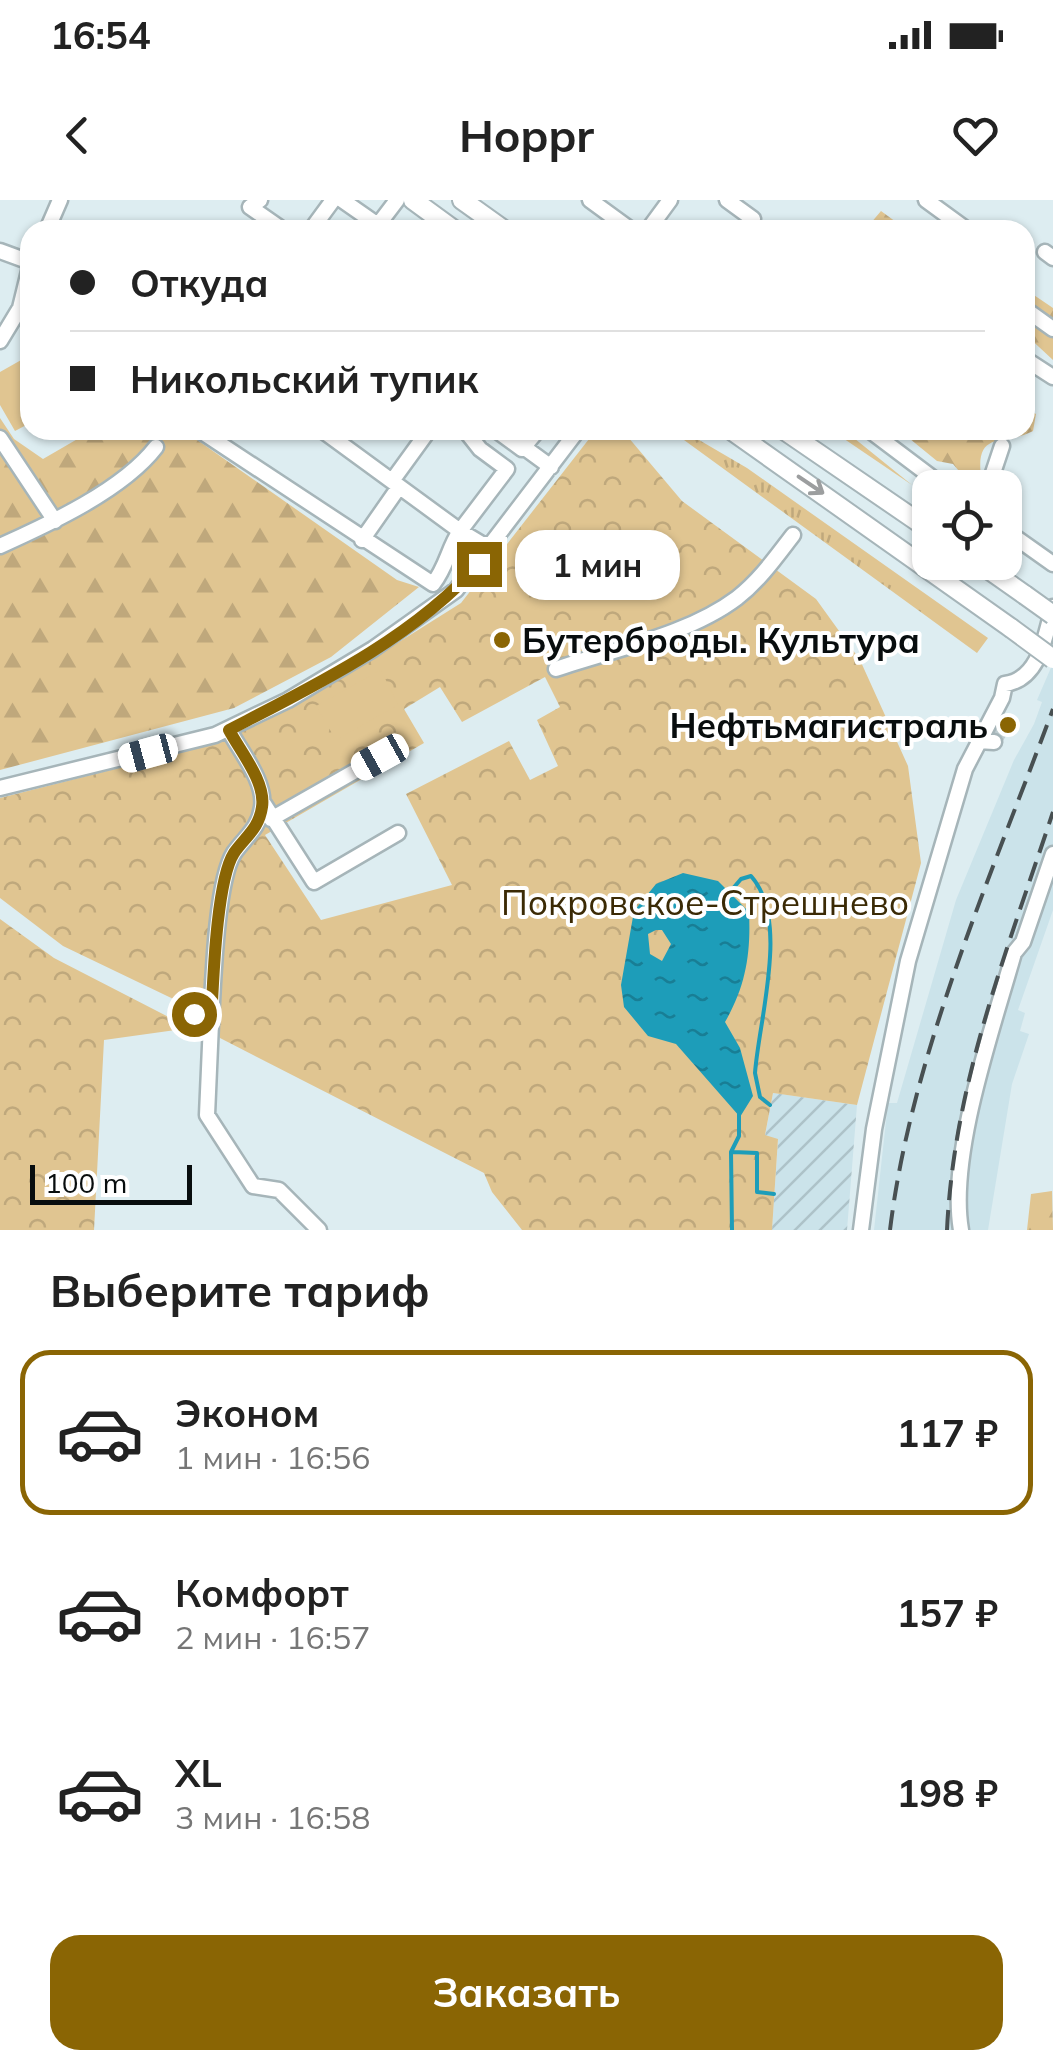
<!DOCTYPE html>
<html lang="ru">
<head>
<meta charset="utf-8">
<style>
	body { margin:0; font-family:Mulish,sans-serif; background:#f6f6f6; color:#222; height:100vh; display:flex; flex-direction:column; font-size:38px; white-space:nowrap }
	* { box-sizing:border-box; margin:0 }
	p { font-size:32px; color:#767676 }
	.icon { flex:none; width:55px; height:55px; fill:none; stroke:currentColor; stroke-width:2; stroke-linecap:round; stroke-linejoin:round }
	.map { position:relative; height:1030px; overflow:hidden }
	.details { display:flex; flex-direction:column; background:#fff; flex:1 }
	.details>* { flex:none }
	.guide { position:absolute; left:20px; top:20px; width:1015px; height:220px; border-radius:30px; box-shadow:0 2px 8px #0004; display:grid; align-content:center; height:220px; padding:0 50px; background:#fff }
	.controls { position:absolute; left:912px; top:270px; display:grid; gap:20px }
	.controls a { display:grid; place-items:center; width:110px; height:110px; border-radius:20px; background:#fff; box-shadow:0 2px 8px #0004; font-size:50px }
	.scale { position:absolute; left:30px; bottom:25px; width:162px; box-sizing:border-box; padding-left:10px; border:5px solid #080d0e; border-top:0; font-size:28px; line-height:35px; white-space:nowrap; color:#080d0e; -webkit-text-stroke:8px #fff; paint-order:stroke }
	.end { position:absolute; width:45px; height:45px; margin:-22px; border:12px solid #8a6504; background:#fff; box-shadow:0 0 0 5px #fff }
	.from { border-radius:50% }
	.bubble { position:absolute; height:70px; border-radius:30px; background:#fff; box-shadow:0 2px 8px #0004; font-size:32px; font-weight:700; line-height:70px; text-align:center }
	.car { position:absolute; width:30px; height:60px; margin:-30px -15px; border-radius:12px; box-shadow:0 0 8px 2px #0007; background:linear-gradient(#fff 24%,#345 0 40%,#fff 0 76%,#345 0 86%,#fff 0) }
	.guide b { display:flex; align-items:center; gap:35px; height:95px; font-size:38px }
	.guide b+b { border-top:2px solid #e0e0e0 }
	.guide i { width:25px; height:25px; background:#222 }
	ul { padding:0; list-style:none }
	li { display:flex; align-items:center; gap:30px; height:165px; margin:0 20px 15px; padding:0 30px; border:5px solid transparent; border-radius:30px }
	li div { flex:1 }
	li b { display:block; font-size:38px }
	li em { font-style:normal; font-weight:700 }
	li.selected { border-color:#8a6504 }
	li>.icon { width:90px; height:90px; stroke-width:1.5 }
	h2 { padding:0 50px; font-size:45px; line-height:120px }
	.button { display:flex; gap:20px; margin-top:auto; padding:20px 50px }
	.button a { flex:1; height:115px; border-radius:30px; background:#8a6504; color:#fff; font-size:40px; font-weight:700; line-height:115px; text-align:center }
	.status { display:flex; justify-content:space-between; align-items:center; height:70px; padding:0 50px; background:#fff; direction:ltr }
	.status svg { height:28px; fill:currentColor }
	header { display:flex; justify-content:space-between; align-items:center; height:130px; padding:0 50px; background:#fff; font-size:45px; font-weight:700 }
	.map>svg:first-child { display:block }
	.built { fill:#cbe3ea }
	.industrial { fill:url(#industrial-furrows) }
	.grass { fill:url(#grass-tufts) }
	.forest { fill:url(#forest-firs) }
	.park { fill:url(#park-crowns); fill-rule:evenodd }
	.pitch { fill:#e0c591 }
	.water { fill:url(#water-ripples); fill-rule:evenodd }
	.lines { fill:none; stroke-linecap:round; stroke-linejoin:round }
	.stream { stroke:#1d9db9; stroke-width:4 }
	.minor-tunnel { stroke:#bdcbcf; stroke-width:14; stroke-dasharray:14 7; stroke-linecap:butt }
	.minor-casing { stroke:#a6b5b9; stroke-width:19 }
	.major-casing { stroke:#a6b5b9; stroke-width:22 }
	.minor { stroke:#fff; stroke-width:14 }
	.major { stroke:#fff; stroke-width:18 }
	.rail { stroke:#485052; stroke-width:4; stroke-dasharray:20 10; stroke-linecap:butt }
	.major-bridge-casing { stroke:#a6b5b9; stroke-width:22; stroke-linecap:butt }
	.major-bridge { stroke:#fff; stroke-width:18 }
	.oneway { stroke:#9c9e9f }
	.route { stroke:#8a6504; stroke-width:12 }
	.poi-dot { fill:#8a6504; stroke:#fff; stroke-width:4 }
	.labels { text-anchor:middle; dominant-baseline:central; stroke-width:8; stroke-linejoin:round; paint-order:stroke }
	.poi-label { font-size:35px; font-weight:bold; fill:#080d0e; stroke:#fff; text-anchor:start }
	.park-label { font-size:35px; fill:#3b2a05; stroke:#fff }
</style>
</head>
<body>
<div class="status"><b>16:54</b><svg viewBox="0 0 49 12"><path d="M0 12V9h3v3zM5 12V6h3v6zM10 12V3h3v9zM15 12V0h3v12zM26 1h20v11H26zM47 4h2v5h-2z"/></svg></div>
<header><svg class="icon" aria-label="back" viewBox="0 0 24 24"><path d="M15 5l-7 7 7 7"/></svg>Hoppr<svg class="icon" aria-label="heart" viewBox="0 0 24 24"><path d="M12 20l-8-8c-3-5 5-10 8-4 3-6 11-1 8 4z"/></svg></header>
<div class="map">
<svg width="1053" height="1030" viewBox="0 0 1053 1030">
	<defs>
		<pattern id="industrial-furrows" width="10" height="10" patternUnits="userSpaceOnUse" patternTransform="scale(2.5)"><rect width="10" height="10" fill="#cbe3ea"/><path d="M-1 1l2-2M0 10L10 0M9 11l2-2" fill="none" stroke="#adc2c8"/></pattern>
		<pattern id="grass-tufts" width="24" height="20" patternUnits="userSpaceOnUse" patternTransform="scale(2.5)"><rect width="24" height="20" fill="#e0c591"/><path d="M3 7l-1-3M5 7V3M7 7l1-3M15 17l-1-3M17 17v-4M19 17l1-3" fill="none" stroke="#bfa87c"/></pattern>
		<pattern id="forest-firs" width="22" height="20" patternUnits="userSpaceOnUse" patternTransform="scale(2.5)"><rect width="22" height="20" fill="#e0c591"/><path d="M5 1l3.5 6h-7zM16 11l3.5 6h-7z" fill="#bfa87c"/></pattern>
		<pattern id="park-crowns" width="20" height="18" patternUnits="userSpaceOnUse" patternTransform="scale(2.5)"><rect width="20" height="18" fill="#e0c591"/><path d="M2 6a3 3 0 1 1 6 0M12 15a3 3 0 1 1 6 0" fill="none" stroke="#bfa87c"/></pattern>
		<pattern id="water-ripples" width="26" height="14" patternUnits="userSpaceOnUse" patternTransform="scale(2.5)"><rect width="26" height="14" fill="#1d9db9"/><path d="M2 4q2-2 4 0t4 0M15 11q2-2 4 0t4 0" fill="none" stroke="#187e95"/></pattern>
	</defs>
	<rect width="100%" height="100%" fill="#ddedf1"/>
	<!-- built -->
	<path class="built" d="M 1053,463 L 1053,710 L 1018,810 L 1025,813 L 1020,831 L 1029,834 L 1012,884 L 988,1030 L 874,1030 L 888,903 L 897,903 L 956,700 L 1014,560 L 1034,524 L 1042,502 L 1037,500 Z"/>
	<!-- industrial -->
	<path class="industrial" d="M 773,893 L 857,905 L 847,1030 L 772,1030 L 778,940 L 765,936 Z"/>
	<!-- grass -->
	<path class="grass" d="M 682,230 L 747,268 L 988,438 L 977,453 L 684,240 L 679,234 Z
		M 831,230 L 844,230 L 912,285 Z"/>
	<!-- forest -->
	<path class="forest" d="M 881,11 L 907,30 L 872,30 L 870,24 Z
		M 1025,89 L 1053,108 L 1053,160 L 1025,134 Z
		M 1025,208 L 1036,214 L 1033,231 C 1006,246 975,229 981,276 L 964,277 L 953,264 L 937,261 L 899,230 L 1025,230 Z
		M 0,218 L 14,239 L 43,259 L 93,230 L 183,230 L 397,380 L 419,387 L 331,457 L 234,508 L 0,570 Z
		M 1052,991 L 1053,1030 L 1027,1030 L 1031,994 Z"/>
	<!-- park -->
	<path class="park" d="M 596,230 L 618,230 L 628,237 L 682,301 L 816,399 L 860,460 L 908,566 L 921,663 L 857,905 L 773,893 L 765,935 L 778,939 L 772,1030 L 522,1030 L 492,992 L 484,973 L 220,838 L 215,819 L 63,746 L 0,698 L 0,598 L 217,543 L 329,486 L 461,403 ZM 545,477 L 560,507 L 537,520 L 558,566 L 530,580 L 509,541 L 406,594 L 452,685 L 321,720 L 265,635 L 424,543 L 404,509 L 440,487 L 462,522 Z
		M 0,719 L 54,758 L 190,828 L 104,840 L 94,1030 L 0,1030 Z"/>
	<!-- pitch -->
	<path class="pitch" d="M 30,155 L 30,223 L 15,231 L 0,205 L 0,172 Z
		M 381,470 L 398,505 L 336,540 L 316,506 Z"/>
	<!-- water -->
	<path class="water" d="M 683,673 L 718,681 L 749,712 C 751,753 746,786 725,822 L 740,848 L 753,896 L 740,917 L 676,844 L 648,836 L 624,807 L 621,785 L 634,711 L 656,684 ZM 656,730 L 662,730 L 671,744 L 662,761 L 650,754 L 648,734 Z"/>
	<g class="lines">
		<!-- stream -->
		<path class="stream" d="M 729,693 L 741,679 L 751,676 C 790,720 759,818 755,873 L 760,897 L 770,905
			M 733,952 L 757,953 L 757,992 L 774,994
			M 732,1030 L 731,952 L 739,936 L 739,912"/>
		<!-- minor-tunnel -->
		<path class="minor-tunnel" d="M 994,542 L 1009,518"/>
		<!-- minor casing -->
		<g class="minor-casing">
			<path id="minor" d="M 260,0 L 250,7 L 283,30
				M 342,0 L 385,30
				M 590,0 L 631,30
				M 727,0 L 753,19
				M 926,0 L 967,30
				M 378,25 L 397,0
				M 47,30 L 60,0
				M 311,30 L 333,0
				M 648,30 L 670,0
				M 0,51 L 30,62
				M 1045,52 L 1053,58
				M 1025,109 L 1053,129
				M 0,141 L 20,108 L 30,67
				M 1025,159 L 1053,177
				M 199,230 L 433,384 C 447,366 448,349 460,331 L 490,349
				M 322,230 L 460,331 L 507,269 L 480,249 L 465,230
				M 496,230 L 522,249 L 538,230
				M 869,230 L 946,288
				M 0,238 L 55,321
				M 525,248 L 551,267
				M 392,281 L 429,230
				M 988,288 L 1002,246
				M 1005,330 L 1053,364
				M 362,340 L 399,287
				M 0,346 C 49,324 123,290 156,247
				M 556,469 C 614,449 688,435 737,398 C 760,380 776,357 793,335
				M 978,541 L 994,542
				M 0,588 L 215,535 L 288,500 L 373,449 L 456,390 L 578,230
				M 264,604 L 314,682 L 398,633
				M 271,619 L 380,557
				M 194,814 L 211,823 L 207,915 L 253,986 L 279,990 L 319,1030
				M 211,823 C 213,786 216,681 234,653 C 245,637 259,629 262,607 C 266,582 240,551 229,530
				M 861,1030 L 874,929 L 908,761 L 965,569 L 1002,498 L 1005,484 C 1040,479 1045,436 1053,407
				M 961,1030 C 948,955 993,828 1014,753 L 1023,742 L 1053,654"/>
		</g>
		<!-- major casing -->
		<g class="major-casing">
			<path id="major" d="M 413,0 L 454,30
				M 462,0 L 504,30
				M 731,230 L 1011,428
				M 784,230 L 930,330
				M 978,362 L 1025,395"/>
		</g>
		<!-- minor -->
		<use href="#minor" class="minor"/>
		<!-- major -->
		<use href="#major" class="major"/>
		<!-- rail -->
		<path class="rail" d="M 890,1030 C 911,856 992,674 1053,509
			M 947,1030 C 954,882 1007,751 1053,612"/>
		<!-- major-bridge casing -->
		<g class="major-bridge-casing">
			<path id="major-bridge" d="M 1025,395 L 1053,415
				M 1011,428 L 1053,459"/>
		</g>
		<!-- major-bridge -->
		<use href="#major-bridge" class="major-bridge"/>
	</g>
	<!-- one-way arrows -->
	<defs><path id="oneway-shaft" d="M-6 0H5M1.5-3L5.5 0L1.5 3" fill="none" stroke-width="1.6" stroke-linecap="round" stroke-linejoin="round" transform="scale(2.5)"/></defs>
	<use class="oneway" href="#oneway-shaft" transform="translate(811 285) rotate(34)"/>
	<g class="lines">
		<!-- route -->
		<path class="route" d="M 194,814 L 211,822 C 213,786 216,681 234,653 C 245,637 259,629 262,607 C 266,582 240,551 229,530 C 316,485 413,438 479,364"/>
	</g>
	<!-- markers -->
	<g class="poi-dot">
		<circle cx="502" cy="440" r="10"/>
		<circle cx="1008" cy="525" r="10"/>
	</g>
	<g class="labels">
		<!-- poi labels -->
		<g class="poi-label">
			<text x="522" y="440">Бутерброды. Культура</text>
			<text x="988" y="525" text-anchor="end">Нефтьмагистраль</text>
		</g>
		<!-- park labels -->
		<g class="park-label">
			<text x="705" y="702">Покровское-Стрешнево</text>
		</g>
	</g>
</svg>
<div class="controls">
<a><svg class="icon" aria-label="locate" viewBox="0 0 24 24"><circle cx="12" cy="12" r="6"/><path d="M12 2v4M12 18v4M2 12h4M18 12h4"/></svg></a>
</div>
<div class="scale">100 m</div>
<i class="end from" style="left:194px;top:814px"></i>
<i class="end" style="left:479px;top:364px"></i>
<div class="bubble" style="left:515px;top:330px;width:165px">1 мин</div>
<i class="car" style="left:148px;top:553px;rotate:255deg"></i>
<i class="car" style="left:380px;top:557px;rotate:241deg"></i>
<div class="guide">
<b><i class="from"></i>Откуда</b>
<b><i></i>Никольский тупик</b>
</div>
</div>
<section class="details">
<h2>Выберите тариф</h2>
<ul>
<li class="selected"><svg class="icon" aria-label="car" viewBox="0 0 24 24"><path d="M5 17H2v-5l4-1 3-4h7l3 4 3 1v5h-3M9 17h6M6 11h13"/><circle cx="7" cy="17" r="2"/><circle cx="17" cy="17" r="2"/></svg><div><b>Эконом</b><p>1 мин · 16:56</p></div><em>117 ₽</em></li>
<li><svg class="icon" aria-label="car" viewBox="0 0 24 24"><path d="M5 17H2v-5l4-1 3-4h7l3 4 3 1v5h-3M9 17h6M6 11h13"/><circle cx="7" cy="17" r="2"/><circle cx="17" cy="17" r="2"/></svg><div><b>Комфорт</b><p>2 мин · 16:57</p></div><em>157 ₽</em></li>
<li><svg class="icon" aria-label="car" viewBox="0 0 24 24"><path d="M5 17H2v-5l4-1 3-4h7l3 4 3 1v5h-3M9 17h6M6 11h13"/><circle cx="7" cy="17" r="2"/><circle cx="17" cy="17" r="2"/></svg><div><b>XL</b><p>3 мин · 16:58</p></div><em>198 ₽</em></li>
</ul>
<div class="button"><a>Заказать</a></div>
</section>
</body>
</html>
